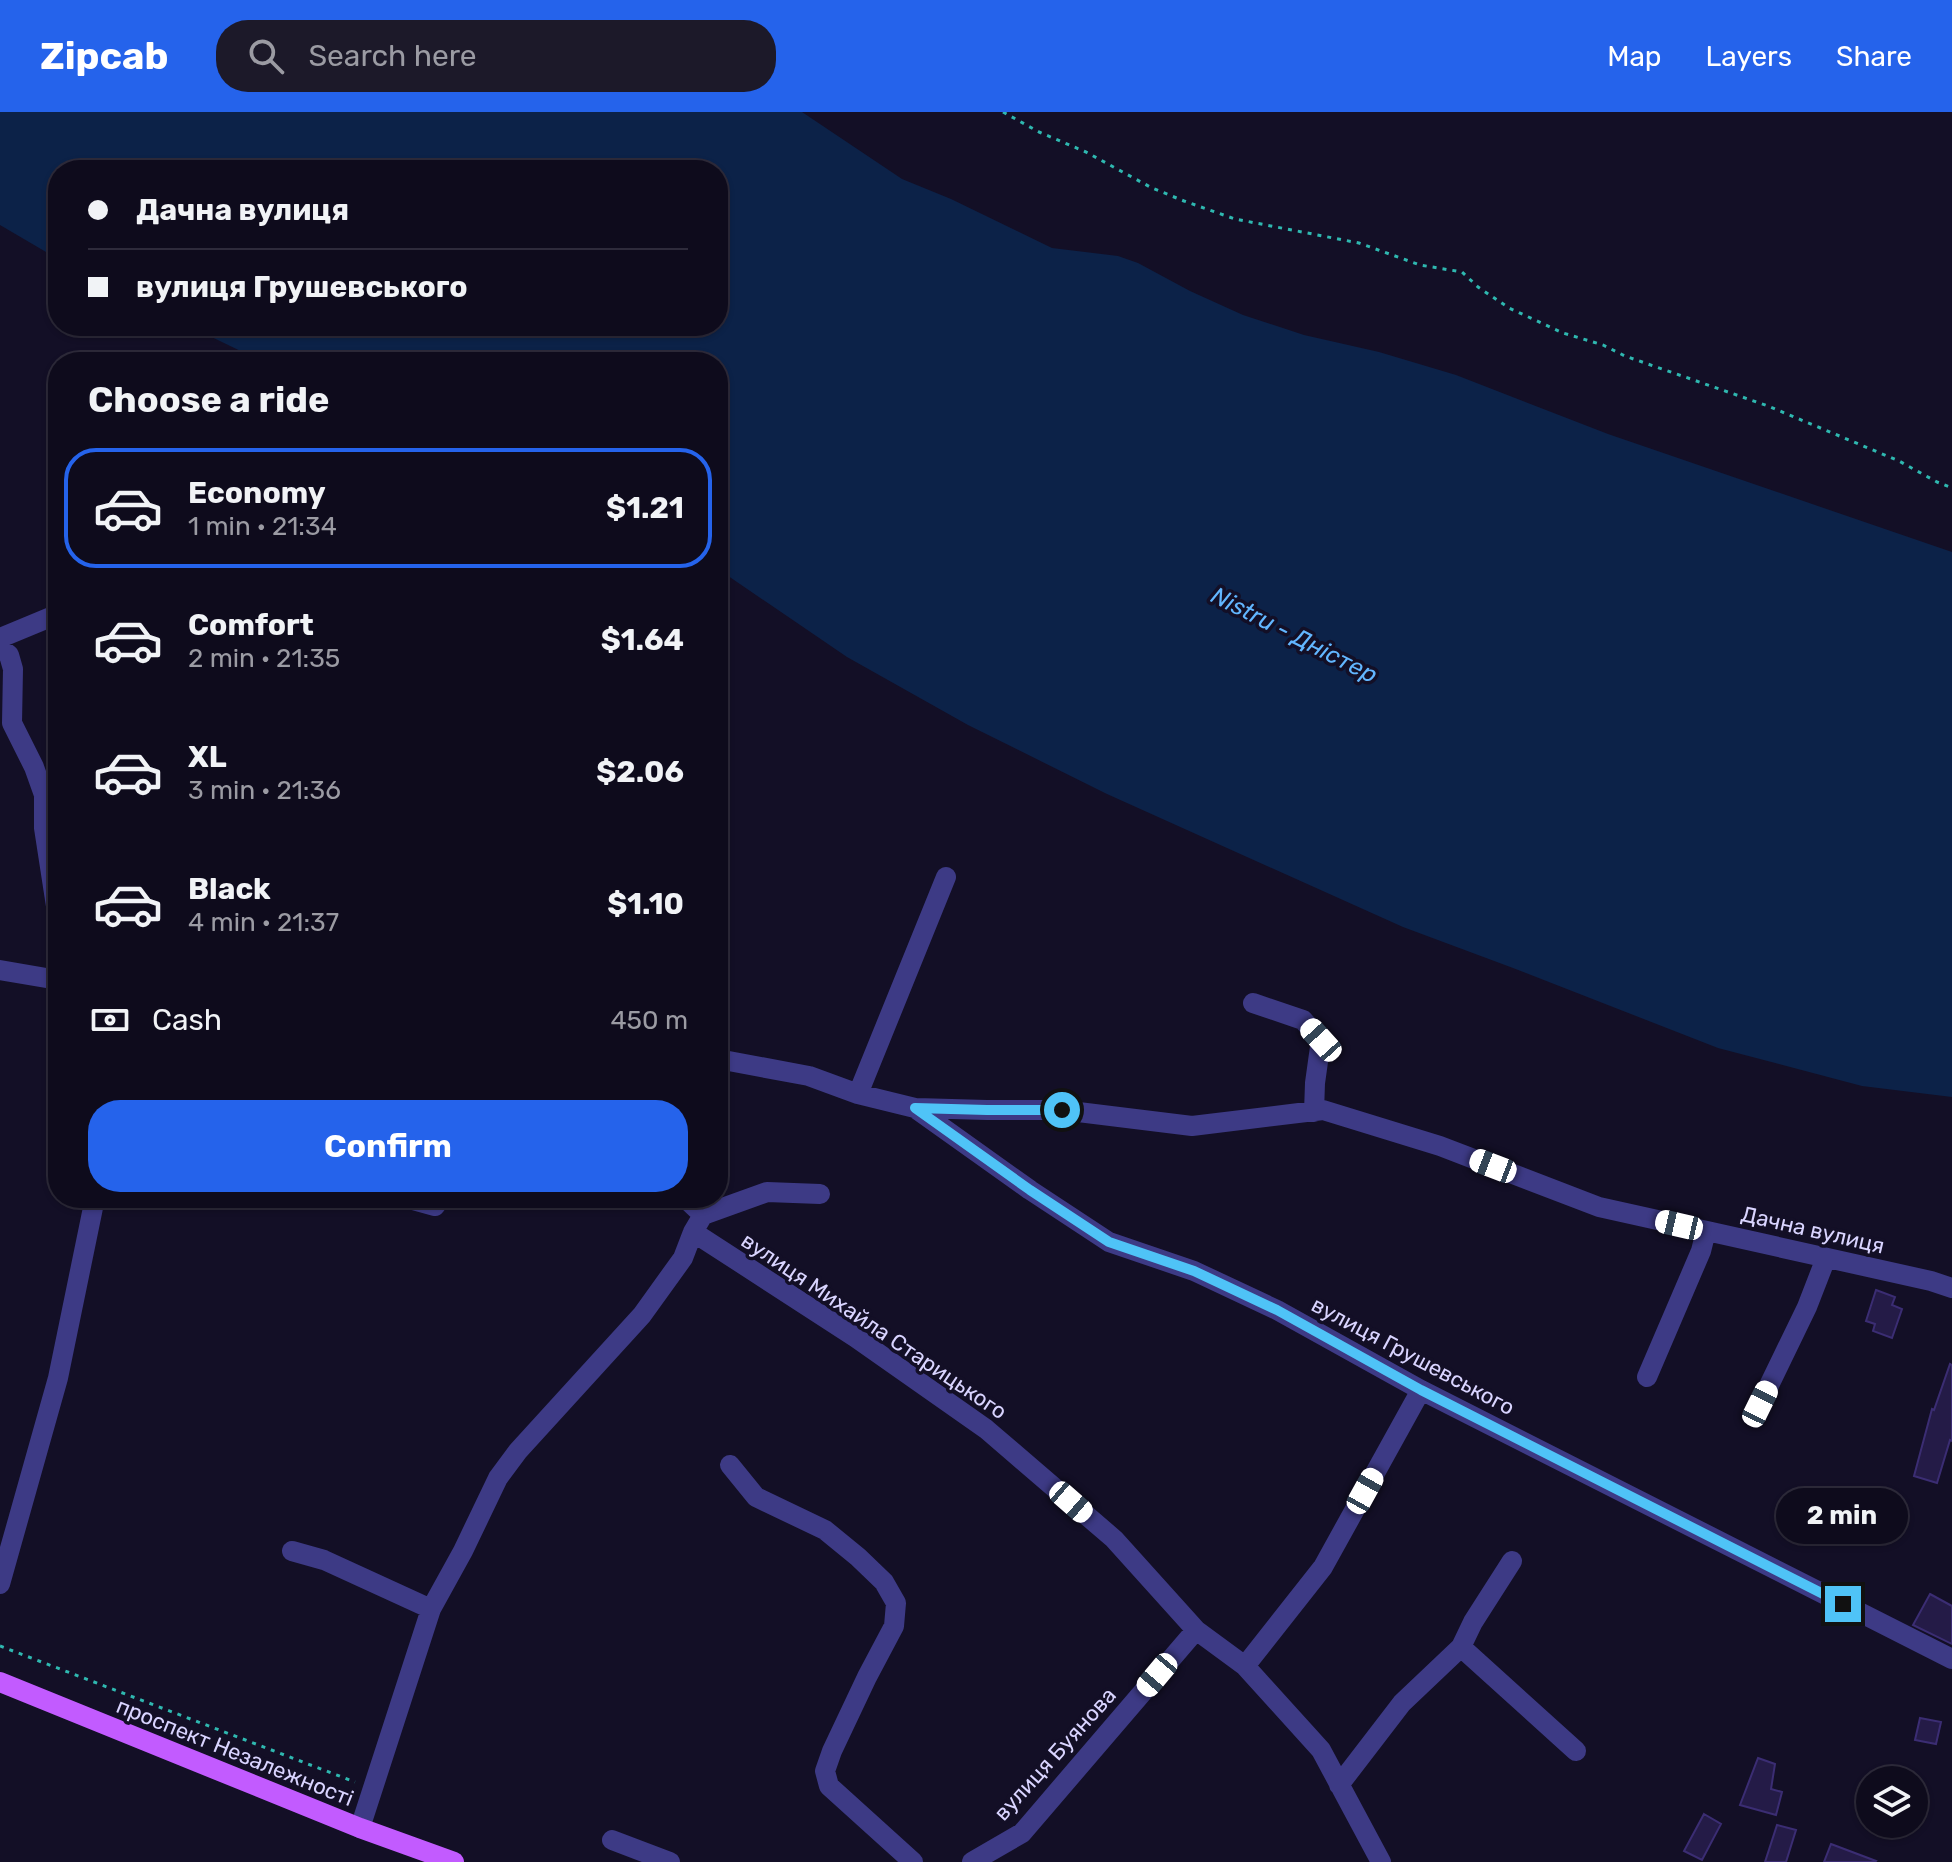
<!DOCTYPE html>
<html lang="en">
<head>
<meta charset="utf-8">
<style>
	body { margin:0; font-family:Rubik,sans-serif; background:#1c1929; color:#f1f3f6; height:100vh; display:flex; flex-direction:column; font-size:30px; white-space:nowrap }
	* { box-sizing:border-box; margin:0 }
	p { font-size:26px; color:#9b9ba3 }
	.icon { flex:none; width:44px; height:44px; fill:none; stroke:currentColor; stroke-width:2; stroke-linecap:round; stroke-linejoin:round }
	.map { position:relative; flex:1; overflow:hidden }
	.details { position:absolute; left:48px; top:240px; width:680px; height:856px; display:flex; flex-direction:column; background:#0e0b1c; border-radius:32px; box-shadow:0 2px 6px #0004,0 0 0 2px #2e2b3b }
	.details>* { flex:none }
	.top-card { position:absolute; left:48px; top:48px; width:680px; height:176px; border-radius:32px; box-shadow:0 2px 6px #0004,0 0 0 2px #2e2b3b; display:grid; align-content:center; height:176px; padding:0 40px; background:#0e0b1c }
	.tools { position:absolute; left:1856px; top:1654px; display:grid; gap:16px }
	.tools a { display:grid; place-items:center; width:72px; height:72px; border-radius:50%; background:#0e0b1c; box-shadow:0 2px 6px #0004,0 0 0 2px #2e2b3b; font-size:40px }
	.end { position:absolute; width:36px; height:36px; margin:-18px; border:10px solid #4fc3f7; background:#111; box-shadow:0 0 0 4px #111 }
	.from { border-radius:50% }
	.bubble { position:absolute; height:56px; border-radius:28px; background:#0e0b1c; box-shadow:0 2px 6px #0004,0 0 0 2px #2e2b3b; font-size:26px; font-weight:700; line-height:56px; text-align:center }
	.car { position:absolute; width:24px; height:48px; margin:-24px -12px; border-radius:10px; box-shadow:0 0 6px 2px #0007; background:linear-gradient(#fff 24%,#345 0 40%,#fff 0 76%,#345 0 86%,#fff 0) }
	.top-card b { display:flex; align-items:center; gap:28px; height:76px; font-size:30px }
	.top-card b+b { border-top:2px solid #2e2b3b }
	.top-card i { width:20px; height:20px; background:#f1f3f6 }
	ul { padding:0; list-style:none }
	li { display:flex; align-items:center; gap:24px; height:120px; margin:0 16px 12px; padding:0 24px; border:4px solid transparent; border-radius:32px }
	li div { flex:1 }
	li b { display:block; font-size:30px }
	li em { font-style:normal; font-weight:700 }
	li.active { border-color:#2563eb }
	li>.icon { width:72px; height:72px; stroke-width:1.5 }
	h2 { padding:0 40px; font-size:36px; line-height:96px }
	.pay { display:flex; align-items:center; gap:20px; height:88px; padding:0 40px; font-size:30px }
	.pay p { margin-inline-start:auto }
	.button { display:flex; gap:16px; margin-top:auto; padding:16px 40px }
	.button a { flex:1; height:92px; border-radius:32px; background:#2563eb; color:#fff; font-size:32px; font-weight:700; line-height:92px; text-align:center }
	header { display:flex; align-items:center; gap:48px; box-sizing:border-box; height:112px; padding:0 40px; background:#2563eb; color:#fff }
	header strong { font-size:38px }
	nav { display:flex; gap:44px; margin-inline-start:auto; font-size:28px }
	.search { width:560px; height:72px; background:#1c1929; display:flex; align-items:center; gap:20px; box-sizing:border-box; padding:0 28px; border-radius:32px; color:#9b9ba3; font-size:30px }
	.map>svg:first-child { display:block }
	.water { fill:#0c2248 }
	.building { fill:#241b47; stroke:#3b2d73; stroke-width:2 }
	.lines { fill:none; stroke-linecap:round; stroke-linejoin:round }
	.path { stroke:#2fb8b0; stroke-width:3; stroke-dasharray:4 6; stroke-linecap:butt }
	.minor { stroke:#3d3a85; stroke-width:20 }
	.major { stroke:#c25bff; stroke-width:20 }
	.route { stroke:#4fc3f7; stroke-width:10 }
	.labels { text-anchor:middle; dominant-baseline:central; stroke-width:7; stroke-linejoin:round; paint-order:stroke }
	.street-label { font-size:22px; fill:#d9d4ff; stroke:#130f26 }
	.water-label { font-size:24px; font-style:italic; fill:#62b6ff; stroke:#130f26 }
</style>
</head>
<body>
<header>
<strong>Zipcab</strong>
<div class="search"><svg class="icon" aria-label="search" viewBox="0 0 24 24"><circle cx="10" cy="10" r="6"/><path d="M15 15l6 6"/></svg>Search here</div>
<nav><a>Map</a><a>Layers</a><a>Share</a></nav>
</header>
<div class="map">
<svg width="1952" height="1750" viewBox="0 0 1952 1750">
	<rect width="100%" height="100%" fill="#130f26"/>
	<!-- water -->
	<path class="water" d="M 0,0 L 802,0 L 902,67 L 951,87 L 1052,136 L 1118,144 L 1138,151 L 1190,179 L 1243,203 L 1304,223 L 1379,240 L 1456,263 L 1608,322 L 1952,440 L 1952,985 L 1862,974 L 1718,936 L 1513,856 L 1403,815 L 1107,682 L 968,613 L 847,545 L 718,457 L 718,250 L 263,250 L 189,214 L 718,214 L 718,58 L 58,58 L 58,147 L 0,113 Z"/>
	<!-- building -->
	<path class="building" d="M 1876,1178 L 1895,1185 L 1892,1193 L 1902,1197 L 1892,1226 L 1873,1219 L 1875,1212 L 1866,1209 Z
		M 1950,1252 L 1952,1253 L 1952,1329 L 1950,1328 L 1937,1371 L 1914,1364 L 1932,1297 L 1934,1298 Z
		M 1930,1482 L 1952,1494 L 1952,1532 L 1913,1513 Z
		M 1920,1606 L 1941,1610 L 1936,1632 L 1915,1628 Z
		M 1758,1646 L 1775,1652 L 1771,1677 L 1782,1680 L 1776,1703 L 1740,1693 Z
		M 1704,1702 L 1721,1712 L 1702,1748 L 1684,1739 Z
		M 1777,1713 L 1796,1718 L 1786,1750 L 1765,1750 Z
		M 1831,1732 L 1876,1749 L 1875,1750 L 1824,1750 Z"/>
	<g class="lines">
		<!-- path -->
		<path class="path" d="M 1003,0 L 1039,20 L 1086,40 L 1152,76 L 1184,89 L 1235,107 L 1359,131 L 1420,153 L 1462,160 L 1478,175 L 1509,196 L 1563,221 L 1603,233 L 1625,244 L 1768,294 L 1899,349 L 1937,370 L 1952,376
			M 0,1534 L 355,1670"/>
		<!-- minor -->
		<path class="minor" d="M 0,526 L 58,502
			M 0,536 L 9,543 L 13,557 L 12,611 L 34,655 L 44,683 L 44,716 L 58,807
			M 0,858 L 58,868
			M 1253,891 L 1303,908 L 1321,928 L 1315,971 L 1314,1000
			M 718,947 L 809,964 L 858,982 L 915,996 L 1030,1078 L 1109,1130 L 1194,1159 L 1277,1198 L 1421,1278 L 1952,1547
			M 858,982 L 946,765
			M 916,996 L 987,998 L 1062,998 L 1192,1014 L 1323,998 L 1440,1034 L 1599,1095 L 1931,1169 L 1952,1176
			M 406,1086 L 435,1094 L 441,1086
			M 685,1086 L 703,1103
			M 693,1120 L 855,1225 L 986,1317 L 1114,1427 L 1196,1518 L 1245,1554 L 1321,1638 L 1381,1750
			M 1647,1265 L 1701,1139 L 1706,1119
			M 1760,1292 L 1807,1195 L 1826,1146
			M 730,1353 L 756,1385 L 825,1418 L 858,1445 L 884,1470 L 896,1491 L 894,1514 L 867,1565 L 832,1639 L 825,1659 L 829,1674 L 913,1750
			M 292,1439 L 324,1448 L 431,1497
			M 0,1472 L 58,1266 L 95,1086
			M 1461,1535 L 1576,1639
			M 1245,1554 L 1323,1455 L 1421,1278
			M 1339,1673 L 1402,1591 L 1461,1535 L 1473,1510 L 1512,1449
			M 360,1716 L 431,1497 L 463,1439 L 498,1366 L 518,1339 L 642,1203 L 683,1146 L 693,1120 L 703,1103 L 767,1080 L 820,1082
			M 612,1728 L 670,1750
			M 972,1750 L 1022,1721 L 1196,1518"/>
		<!-- major -->
		<path class="major" d="M 0,1570 L 360,1716 L 454,1750"/>
	</g>
	<g class="lines">
		<!-- route -->
		<path class="route" d="M 1062,998 L 987,998 L 915,996 L 1030,1078 L 1109,1130 L 1194,1159 L 1277,1198 L 1421,1278 L 1843,1492"/>
	</g>
	<g class="labels">
		<!-- street labels -->
		<g class="street-label">
			<text transform="translate(1813 1118) rotate(13)">Дачна вулиця</text>
			<text transform="translate(874 1214) rotate(34)">вулиця Михайла Старицького</text>
			<text transform="translate(1413 1244) rotate(28)">вулиця Грушевського</text>
			<text transform="translate(235 1640) rotate(22)">проспект Незалежності</text>
			<text transform="translate(1055 1642) rotate(-48)">вулиця Буянова</text>
		</g>
		<!-- water labels -->
		<g class="water-label">
			<text transform="translate(1294 523) rotate(27)">Nistru - Дністер</text>
		</g>
	</g>
</svg>
<div class="tools">
<a><svg class="icon" aria-label="layers" viewBox="0 0 24 24"><path d="M12 4l9 5-9 5-9-5zM3 14l9 5 9-5"/></svg></a>
</div>
<i class="end from" style="left:1062px;top:998px"></i>
<i class="end" style="left:1843px;top:1492px"></i>
<div class="bubble" style="left:1776px;top:1376px;width:132px">2 min</div>
<i class="car" style="left:1321px;top:928px;rotate:318deg"></i>
<i class="car" style="left:1493px;top:1054px;rotate:291deg"></i>
<i class="car" style="left:1679px;top:1113px;rotate:283deg"></i>
<i class="car" style="left:1760px;top:1292px;rotate:26deg"></i>
<i class="car" style="left:1365px;top:1379px;rotate:29deg"></i>
<i class="car" style="left:1071px;top:1390px;rotate:131deg"></i>
<i class="car" style="left:1157px;top:1563px;rotate:220deg"></i>
<div class="top-card">
<b><i class="from"></i>Дачна вулиця</b>
<b><i></i>вулиця Грушевського</b>
</div>
<section class="details">
<h2>Choose a ride</h2>
<ul>
<li class="active"><svg class="icon" aria-label="car" viewBox="0 0 24 24"><path d="M5 17H2v-5l4-1 3-4h7l3 4 3 1v5h-3M9 17h6M6 11h13"/><circle cx="7" cy="17" r="2"/><circle cx="17" cy="17" r="2"/></svg><div><b>Economy</b><p>1 min · 21:34</p></div><em>$1.21</em></li>
<li><svg class="icon" aria-label="car" viewBox="0 0 24 24"><path d="M5 17H2v-5l4-1 3-4h7l3 4 3 1v5h-3M9 17h6M6 11h13"/><circle cx="7" cy="17" r="2"/><circle cx="17" cy="17" r="2"/></svg><div><b>Comfort</b><p>2 min · 21:35</p></div><em>$1.64</em></li>
<li><svg class="icon" aria-label="car" viewBox="0 0 24 24"><path d="M5 17H2v-5l4-1 3-4h7l3 4 3 1v5h-3M9 17h6M6 11h13"/><circle cx="7" cy="17" r="2"/><circle cx="17" cy="17" r="2"/></svg><div><b>XL</b><p>3 min · 21:36</p></div><em>$2.06</em></li>
<li><svg class="icon" aria-label="car" viewBox="0 0 24 24"><path d="M5 17H2v-5l4-1 3-4h7l3 4 3 1v5h-3M9 17h6M6 11h13"/><circle cx="7" cy="17" r="2"/><circle cx="17" cy="17" r="2"/></svg><div><b>Black</b><p>4 min · 21:37</p></div><em>$1.10</em></li>
</ul>
<div class="pay"><svg class="icon" aria-label="cash" viewBox="0 0 24 24"><path d="M3 7h18v10H3z"/><circle cx="12" cy="12" r="2"/></svg>Cash<p>450 m</p></div>
<div class="button"><a>Confirm</a></div>
</section>
</div>
</body>
</html>
